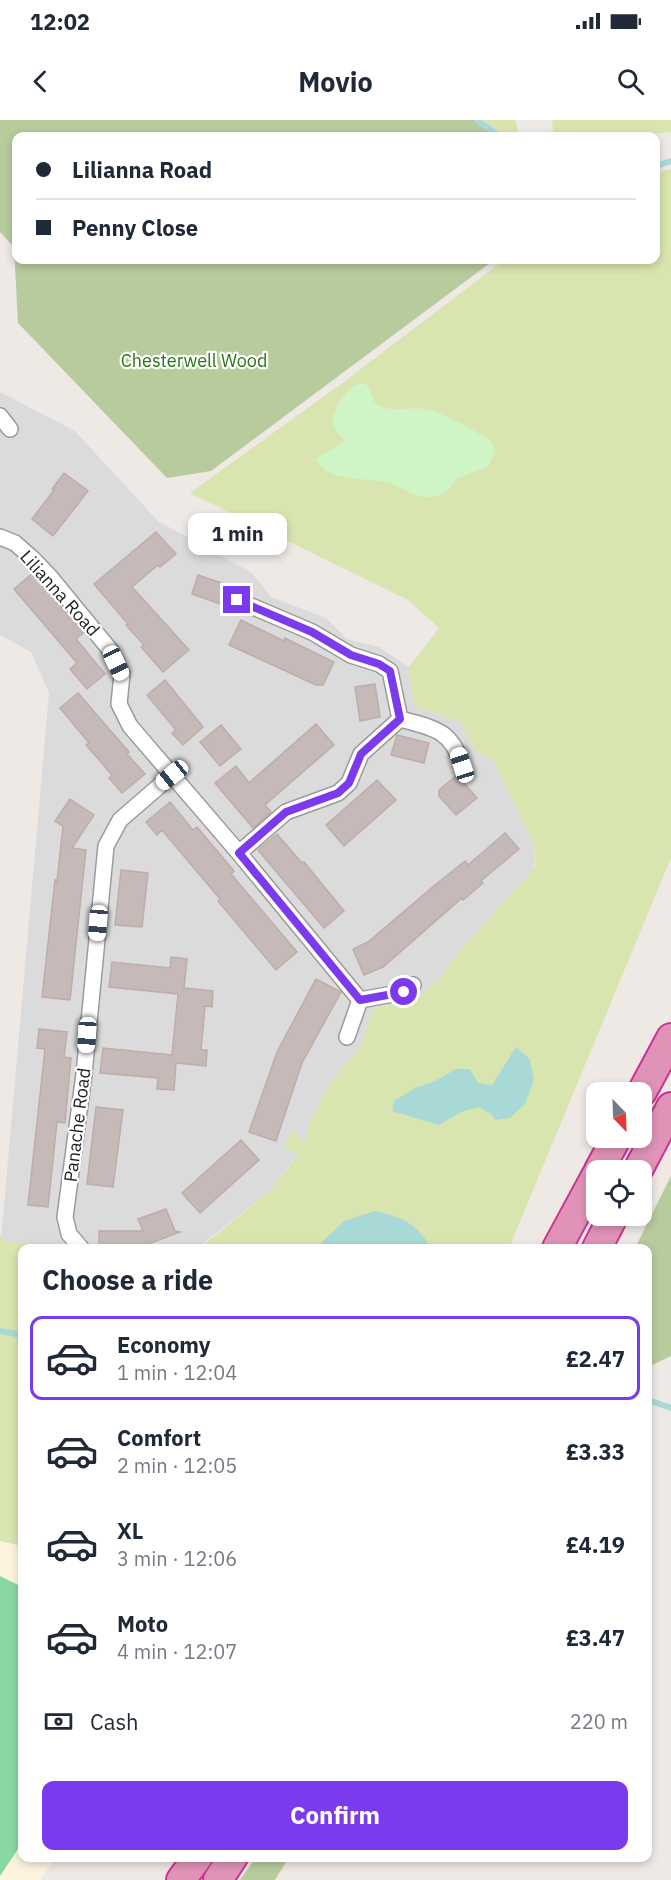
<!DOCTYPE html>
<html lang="en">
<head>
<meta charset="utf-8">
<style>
	body { margin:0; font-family:"IBM Plex Sans",sans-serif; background:#f2f2f3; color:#1f2937; height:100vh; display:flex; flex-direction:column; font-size:22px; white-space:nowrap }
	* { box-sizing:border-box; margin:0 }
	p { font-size:20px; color:#747a83 }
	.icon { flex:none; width:33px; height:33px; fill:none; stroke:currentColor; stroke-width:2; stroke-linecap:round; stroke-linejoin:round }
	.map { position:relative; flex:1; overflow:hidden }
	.details { position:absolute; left:18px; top:1124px; width:634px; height:618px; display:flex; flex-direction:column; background:#fff; border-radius:12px; box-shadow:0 3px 9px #0003 }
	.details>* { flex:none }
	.top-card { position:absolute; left:12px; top:12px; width:648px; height:132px; border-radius:12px; box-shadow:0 3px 9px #0003; display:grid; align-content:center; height:132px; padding:0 24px; background:#fff }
	.needle { width:39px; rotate:157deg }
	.buttons { position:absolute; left:586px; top:962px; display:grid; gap:12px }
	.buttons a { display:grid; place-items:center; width:66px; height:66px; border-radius:12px; background:#fff; box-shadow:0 3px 9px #0003; font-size:30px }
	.end { position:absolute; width:27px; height:27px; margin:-14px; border:8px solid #7c3aed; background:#fff; box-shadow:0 0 0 3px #fff }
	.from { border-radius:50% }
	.bubble { position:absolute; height:42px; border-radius:12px; background:#fff; box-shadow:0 3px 9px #0003; font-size:20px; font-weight:700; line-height:42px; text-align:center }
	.car { position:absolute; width:18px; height:36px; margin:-18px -9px; border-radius:8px; box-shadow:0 0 4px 2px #0007; background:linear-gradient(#fff 24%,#345 0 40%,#fff 0 76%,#345 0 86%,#fff 0) }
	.top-card b { display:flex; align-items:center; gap:21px; height:57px; font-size:22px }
	.top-card b+b { border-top:2px solid #e0e1e3 }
	.top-card i { width:15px; height:15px; background:#1f2937 }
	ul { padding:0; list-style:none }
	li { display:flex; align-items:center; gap:18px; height:84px; margin:0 12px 9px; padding:0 12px; border:3px solid transparent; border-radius:12px }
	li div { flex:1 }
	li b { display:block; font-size:22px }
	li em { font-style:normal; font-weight:700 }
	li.current { border-color:#7c3aed }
	li>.icon { width:54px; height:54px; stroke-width:1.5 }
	h2 { padding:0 24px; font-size:27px; line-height:72px }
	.pay { display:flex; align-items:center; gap:15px; height:66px; padding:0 24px; font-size:22px }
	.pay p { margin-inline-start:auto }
	.primary-button { display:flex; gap:12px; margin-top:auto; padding:12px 24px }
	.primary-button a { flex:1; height:69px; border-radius:12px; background:#7c3aed; color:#fff; font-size:24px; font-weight:700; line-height:69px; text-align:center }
	.status { display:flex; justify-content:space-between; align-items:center; height:42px; padding:0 30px; background:#fff; direction:ltr }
	.status svg { height:16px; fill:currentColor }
	header { display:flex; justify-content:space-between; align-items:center; height:78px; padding:0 24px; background:#fff; font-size:27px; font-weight:700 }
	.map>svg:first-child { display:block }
	.residential { fill:#dcdbdc }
	.education { fill:#fdf4e0 }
	.grass { fill:#d9e5af }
	.forest { fill:#b8cb9d }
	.park { fill:#cff5c6 }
	.pitch { fill:#89d8a3 }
	.water { fill:#a9d9d6 }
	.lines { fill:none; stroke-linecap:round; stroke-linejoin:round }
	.stream { stroke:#a9d9d6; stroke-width:6 }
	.building { fill:#c6bab9; stroke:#bfaca9; stroke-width:1.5 }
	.street-casing { stroke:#9b9b9b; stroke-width:18 }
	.highway-casing { stroke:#cd3193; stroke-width:32 }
	.street { stroke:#fff; stroke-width:15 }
	.highway { stroke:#e093b7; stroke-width:28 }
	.route { stroke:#7c3aed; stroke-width:8 }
	.labels { text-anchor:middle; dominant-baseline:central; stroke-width:4.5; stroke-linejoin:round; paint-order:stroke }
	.park-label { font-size:18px; fill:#277514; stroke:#fff }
	.street-label { font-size:18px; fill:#1e1e1e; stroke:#fff }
</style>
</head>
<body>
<div class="status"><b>12:02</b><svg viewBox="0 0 49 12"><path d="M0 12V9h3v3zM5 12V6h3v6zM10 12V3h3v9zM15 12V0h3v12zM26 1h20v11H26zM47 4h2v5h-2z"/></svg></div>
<header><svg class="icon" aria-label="back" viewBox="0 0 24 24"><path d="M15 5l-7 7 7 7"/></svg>Movio<svg class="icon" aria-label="search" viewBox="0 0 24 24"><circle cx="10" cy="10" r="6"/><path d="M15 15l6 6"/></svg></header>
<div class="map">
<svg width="671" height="1760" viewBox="0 0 671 1760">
	<rect width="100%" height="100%" fill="#efe9e5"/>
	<!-- residential -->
	<path class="residential" d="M 0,272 L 75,311 L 158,401 L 252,453 L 271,477 L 326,498 L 347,519 L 379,527 L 409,547 L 414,585 L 460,602 L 474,629 L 493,640 L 534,724 L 534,749 L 459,832 L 430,871 L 410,882 L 373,888 L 361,926 L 331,962 L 310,1001 L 305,1021 L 298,1034 L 269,1072 L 197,1128 L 56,1128 L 1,1120 L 49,573 L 31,532 L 0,515 Z"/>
	<!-- education -->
	<path class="education" d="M 0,1421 L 22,1426 L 22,1737 L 56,1737 L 40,1760 L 0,1760 Z"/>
	<!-- grass -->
	<path class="grass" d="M 483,0 L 516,0 L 519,16 L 553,11 L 552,0 L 671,0 L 671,12 L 634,16 L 506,16 Z
		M 671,49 L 671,738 L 509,1128 L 199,1128 L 269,1072 L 298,1035 L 284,1027 L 292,1010 L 297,1013 L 295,1017 L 305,1021 L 310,1001 L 331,962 L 361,926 L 373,888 L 410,882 L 423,875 L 440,858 L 459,832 L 535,747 L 534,724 L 493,640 L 474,629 L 460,602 L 414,585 L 409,547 L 439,508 L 408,480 L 190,373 L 341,264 L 504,140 L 656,140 L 656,53 Z
		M 2,1115 L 1,1120 L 56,1128 L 22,1128 L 22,1426 L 0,1421 L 0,1116 Z"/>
	<!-- forest -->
	<path class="forest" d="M 0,0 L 477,0 L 500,16 L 16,16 L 16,140 L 494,140 L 211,351 L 167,358 L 18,203 L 14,127 L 0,112 Z
		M 671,1056 L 671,1236 L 648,1247 L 648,1128 L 635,1128 Z
		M 256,1737 L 289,1737 L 275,1760 L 240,1760 Z"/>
	<!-- park -->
	<path class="park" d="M 360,263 L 367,265 C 372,272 371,280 378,285 C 390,293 410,287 424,289 C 448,294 469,309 491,320 L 495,332 L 488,347 L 457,358 C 451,369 445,375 432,377 C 417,378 410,372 397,366 C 378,358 356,361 337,355 C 327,353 320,347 315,339 L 345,321 C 340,315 333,309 333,301 C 333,287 348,268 360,263 Z"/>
	<!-- pitch -->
	<path class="pitch" d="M 0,1456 L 22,1467 L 22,1723 L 0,1756 Z"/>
	<!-- water -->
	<path class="water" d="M 516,927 L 530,939 L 534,960 L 525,984 L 510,998 L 496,1000 L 491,994 L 478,987 L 461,992 L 439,1005 L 392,991 L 394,981 L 415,968 L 435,961 L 456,949 L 470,949 L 478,963 L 492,965 Z
		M 375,1091 C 403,1098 416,1102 431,1128 L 314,1128 L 317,1127 L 344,1101 Z"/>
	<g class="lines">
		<!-- stream -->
		<path class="stream" d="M 477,0 L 500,16
			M 656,46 L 671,41
			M 0,1211 L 22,1215
			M 648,1280 L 671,1288"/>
	</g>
	<!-- building -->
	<path class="building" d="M 64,353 L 88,371 L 53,416 L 32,399 L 54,370 L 52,369 Z
		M 156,412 L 176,434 L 160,447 L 158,445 L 132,467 L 189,530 L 163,552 L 141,527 L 144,525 L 126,505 L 128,504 L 94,464 Z
		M 33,453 L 83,513 L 76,519 L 105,554 L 87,569 L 70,549 L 77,543 L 14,469 Z
		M 198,455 L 230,466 L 223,485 L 192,474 Z
		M 241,500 L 284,521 L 285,518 L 334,542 L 323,565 L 316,565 L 229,525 Z
		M 165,560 L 203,607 L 183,625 L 172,613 L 176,610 L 147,575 Z
		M 375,564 L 380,597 L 360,601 L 355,567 Z
		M 78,573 L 129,632 L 127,634 L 145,654 L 122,673 L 109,658 L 112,655 L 86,625 L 89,623 L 60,588 Z
		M 316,604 L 334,625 L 265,685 L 271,692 L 253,708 L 215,663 L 236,646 L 249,663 Z
		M 221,605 L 241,629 L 220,646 L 200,622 Z
		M 397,615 L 429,623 L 424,643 L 391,635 Z
		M 457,655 L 477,678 L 456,695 L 439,676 L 439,670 Z
		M 377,660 L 396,680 L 344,726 L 326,705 Z
		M 70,679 L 94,695 L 72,728 L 86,730 L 70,880 L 42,877 L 55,760 L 57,761 L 63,706 L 55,701 Z
		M 170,682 L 193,710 L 197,707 L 234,751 L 231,754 L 297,832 L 276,850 L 218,781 L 220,779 L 162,710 L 157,715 L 146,702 Z
		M 505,713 L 519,729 L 481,761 L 483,763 L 463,780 L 462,778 L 383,847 L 364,855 L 353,829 L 368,822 L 435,765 L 465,741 L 468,745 Z
		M 277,714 L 302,743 L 304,742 L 344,791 L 324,808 L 258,730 Z
		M 121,750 L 148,753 L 142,807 L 115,805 Z
		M 171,837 L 187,839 L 184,868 L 213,871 L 212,887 L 205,886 L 201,930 L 207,930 L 206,946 L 176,943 L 174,970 L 157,969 L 158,958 L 100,953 L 103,928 L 172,935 L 178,874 L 109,867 L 112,842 L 170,848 Z
		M 316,859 L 341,872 L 302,943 L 276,1021 L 249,1012 L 277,932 Z
		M 39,909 L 67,912 L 64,937 L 71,938 L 65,1003 L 57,1002 L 48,1087 L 28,1085 L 45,929 L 37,928 Z
		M 96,987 L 123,990 L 113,1067 L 87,1064 Z
		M 241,1020 L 259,1040 L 200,1093 L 182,1073 Z
		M 166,1089 L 175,1111 L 180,1112 L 143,1126 L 99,1127 L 99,1111 L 143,1111 L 138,1099 Z"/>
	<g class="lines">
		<!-- street casing -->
		<g class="street-casing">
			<path id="street" d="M 0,296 L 10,309
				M 0,417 L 15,423 L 33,439 L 51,458 L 111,531 L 122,554 L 119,584 L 130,606 L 239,733 L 360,880
				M 237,480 L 312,512 L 351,535 L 379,544 L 390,551 L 400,599 C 433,608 451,609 462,645
				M 239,733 L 286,692 L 338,673 L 349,663 L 361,634 L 400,599
				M 360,880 L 404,872 L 413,865
				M 347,917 L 360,880
				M 81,1128 L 69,1114 L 65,1097 L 84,954 L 106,726 L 120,700 L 172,655"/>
		</g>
		<!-- highway casing -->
		<g class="highway-casing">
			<path id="highway" d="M 642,972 L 671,918
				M 599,1050 L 617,1017
				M 638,1050 L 671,987
				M 557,1128 L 597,1054
				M 597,1128 L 614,1095
				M 181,1760 L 198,1737
				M 218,1760 L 233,1737"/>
		</g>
		<!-- street -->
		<use href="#street" class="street"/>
		<!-- highway -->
		<use href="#highway" class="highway"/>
	</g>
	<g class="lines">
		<!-- route -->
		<path class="route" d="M 237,480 L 312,512 L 351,535 L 379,544 L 390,551 L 400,599 L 361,634 L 349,663 L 338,673 L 286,692 L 239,733 L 360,880 L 404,872"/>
	</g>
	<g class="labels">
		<!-- park labels -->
		<g class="park-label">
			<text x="194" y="240">Chesterwell Wood</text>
		</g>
		<!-- street labels -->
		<g class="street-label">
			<text transform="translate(60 473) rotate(48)">Lilianna Road</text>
			<text transform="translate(77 1005) rotate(-83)">Panache Road</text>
		</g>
	</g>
</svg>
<div class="buttons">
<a><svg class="needle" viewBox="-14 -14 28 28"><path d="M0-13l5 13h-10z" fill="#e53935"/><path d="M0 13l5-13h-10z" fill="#747a83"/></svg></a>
<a><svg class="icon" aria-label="locate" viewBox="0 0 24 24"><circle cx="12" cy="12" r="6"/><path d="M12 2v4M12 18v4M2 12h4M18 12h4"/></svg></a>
</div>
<i class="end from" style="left:404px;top:872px"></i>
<i class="end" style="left:237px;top:480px"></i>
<div class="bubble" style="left:188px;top:393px;width:99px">1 min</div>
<i class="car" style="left:116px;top:543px;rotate:155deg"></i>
<i class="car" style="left:462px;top:645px;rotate:342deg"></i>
<i class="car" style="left:172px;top:655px;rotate:231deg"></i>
<i class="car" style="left:98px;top:803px;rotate:185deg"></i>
<i class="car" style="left:87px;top:915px;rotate:184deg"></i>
<div class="top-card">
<b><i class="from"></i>Lilianna Road</b>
<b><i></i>Penny Close</b>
</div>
<section class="details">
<h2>Choose a ride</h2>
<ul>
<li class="current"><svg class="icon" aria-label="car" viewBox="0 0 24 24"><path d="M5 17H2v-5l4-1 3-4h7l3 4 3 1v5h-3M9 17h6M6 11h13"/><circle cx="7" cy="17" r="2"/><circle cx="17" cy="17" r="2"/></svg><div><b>Economy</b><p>1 min · 12:04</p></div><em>£2.47</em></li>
<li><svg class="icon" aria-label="car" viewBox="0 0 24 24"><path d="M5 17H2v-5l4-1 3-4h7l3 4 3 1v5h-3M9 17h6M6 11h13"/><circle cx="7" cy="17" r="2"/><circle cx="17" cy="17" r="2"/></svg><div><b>Comfort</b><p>2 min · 12:05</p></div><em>£3.33</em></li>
<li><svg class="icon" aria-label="car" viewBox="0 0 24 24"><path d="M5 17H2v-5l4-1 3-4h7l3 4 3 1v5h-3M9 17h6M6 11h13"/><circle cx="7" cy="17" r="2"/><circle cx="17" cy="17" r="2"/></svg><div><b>XL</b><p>3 min · 12:06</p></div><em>£4.19</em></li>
<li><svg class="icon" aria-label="car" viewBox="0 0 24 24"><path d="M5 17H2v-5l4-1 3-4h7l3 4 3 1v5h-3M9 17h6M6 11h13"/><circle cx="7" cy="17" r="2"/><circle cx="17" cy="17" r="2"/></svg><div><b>Moto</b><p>4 min · 12:07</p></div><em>£3.47</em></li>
</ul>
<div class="pay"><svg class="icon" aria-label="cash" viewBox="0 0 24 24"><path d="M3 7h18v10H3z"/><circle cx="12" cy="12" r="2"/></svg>Cash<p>220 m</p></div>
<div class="primary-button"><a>Confirm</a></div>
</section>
</div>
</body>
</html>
